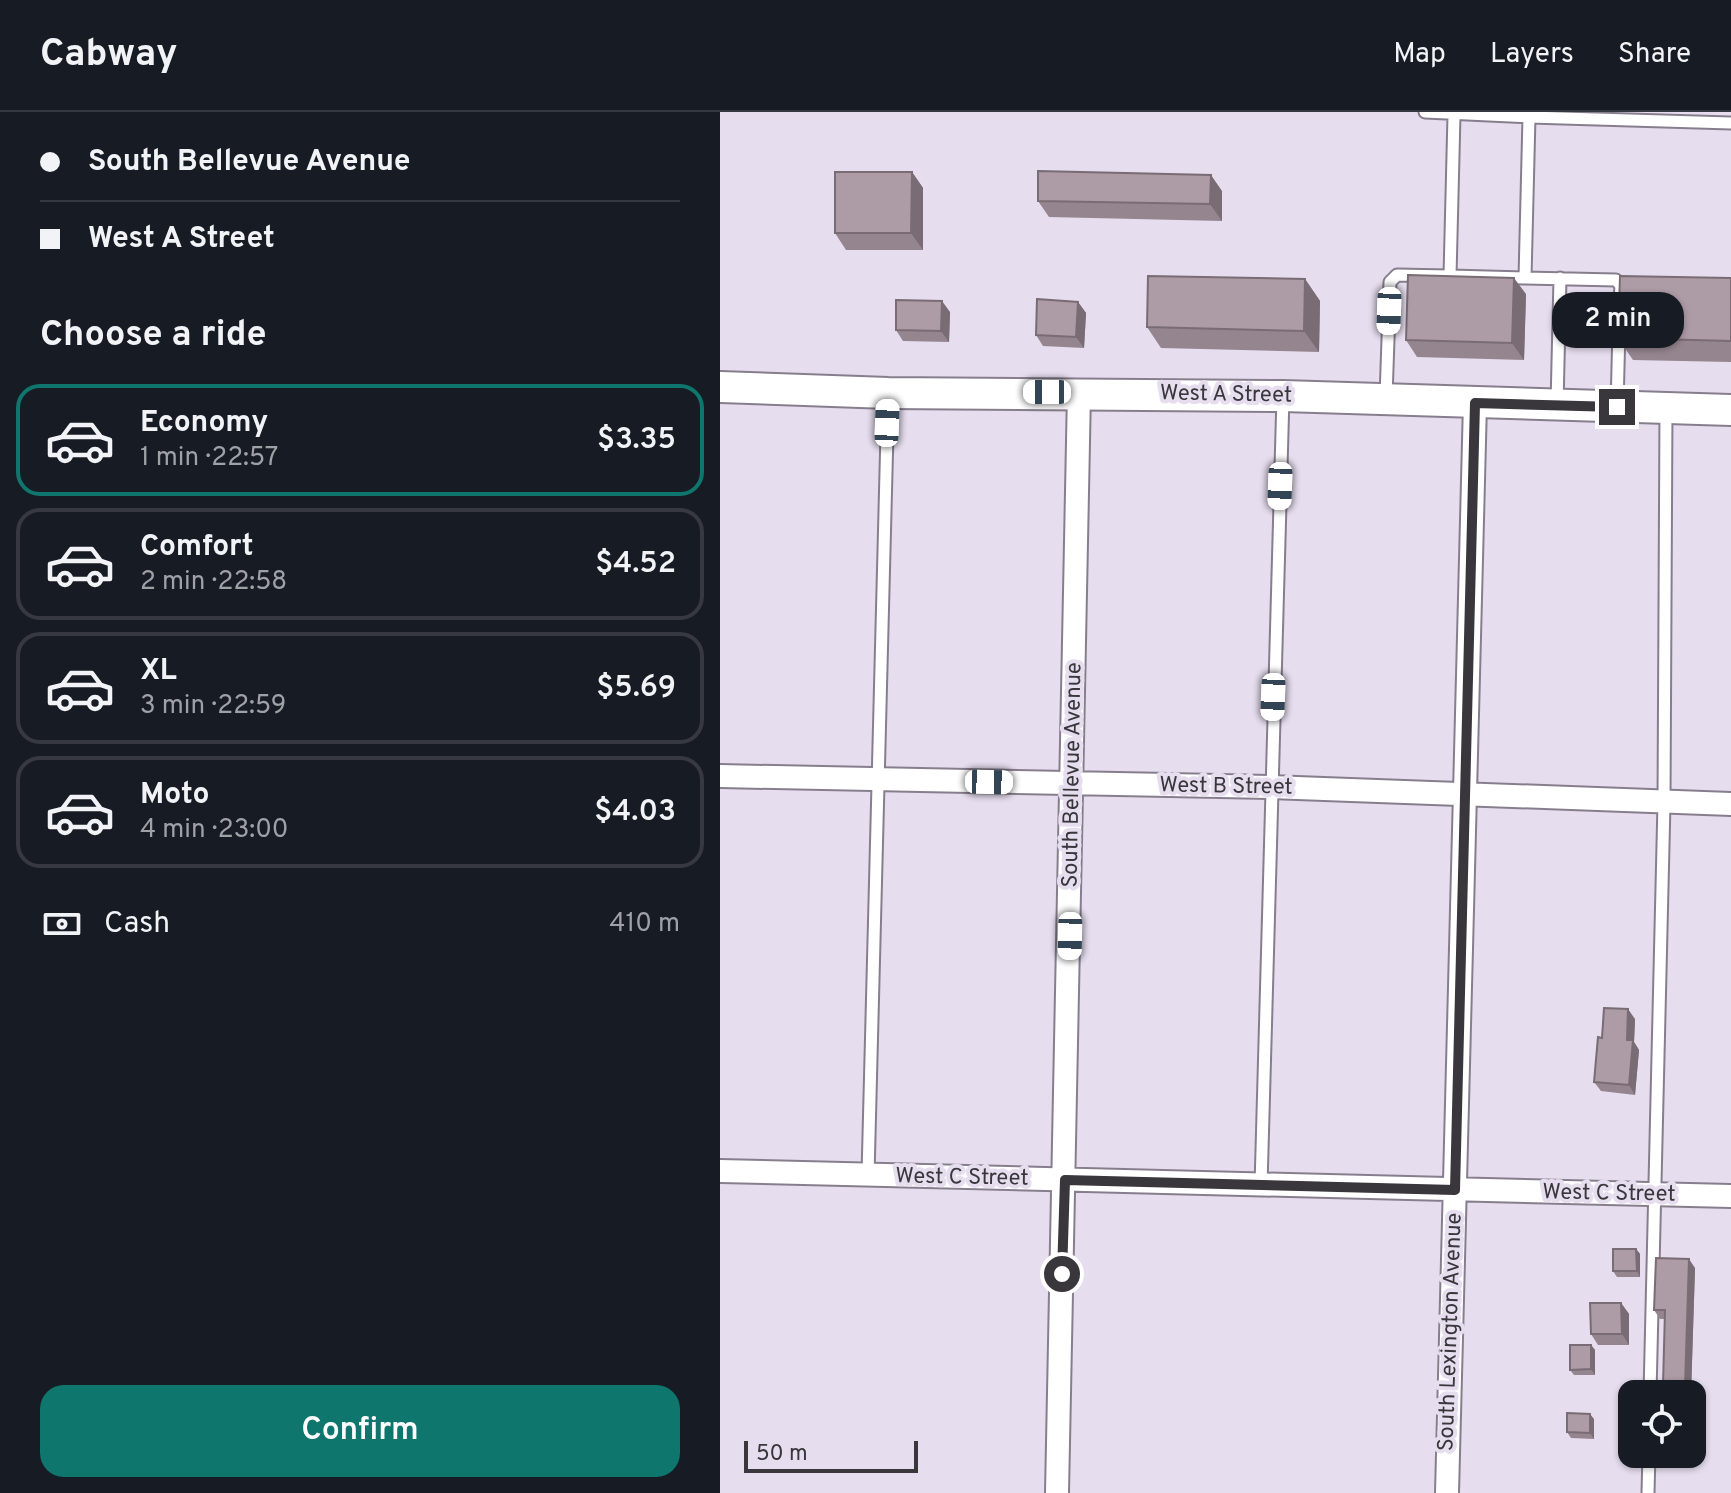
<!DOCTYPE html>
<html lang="en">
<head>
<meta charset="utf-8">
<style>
	body { margin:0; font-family:Overpass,sans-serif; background:#20242c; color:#f1f3f6; height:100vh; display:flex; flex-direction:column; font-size:30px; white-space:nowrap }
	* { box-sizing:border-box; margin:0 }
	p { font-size:26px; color:#9ea1a6 }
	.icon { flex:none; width:44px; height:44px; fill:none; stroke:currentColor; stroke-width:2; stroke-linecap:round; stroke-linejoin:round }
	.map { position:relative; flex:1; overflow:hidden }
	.panel { display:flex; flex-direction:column; background:#171b24; width:720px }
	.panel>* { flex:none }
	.hud { display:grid; align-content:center; height:176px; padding:0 40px; background:#171b24 }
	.fabs { position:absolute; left:898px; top:1268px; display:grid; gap:16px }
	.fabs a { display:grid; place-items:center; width:88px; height:88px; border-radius:16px; background:#171b24; box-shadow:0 2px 6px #0004; font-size:40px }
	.scale { position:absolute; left:24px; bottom:20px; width:174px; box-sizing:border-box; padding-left:8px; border:4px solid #39363c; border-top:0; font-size:22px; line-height:28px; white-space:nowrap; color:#39363c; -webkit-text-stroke:6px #e6ddee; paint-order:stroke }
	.end { position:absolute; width:36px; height:36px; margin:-18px; border:10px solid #39363c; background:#fff; box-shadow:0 0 0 4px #fff }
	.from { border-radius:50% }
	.bubble { position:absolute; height:56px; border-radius:24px; background:#171b24; box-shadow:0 2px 6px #0004; font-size:26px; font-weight:600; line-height:56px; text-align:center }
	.car { position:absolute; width:24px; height:48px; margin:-24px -12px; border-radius:10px; box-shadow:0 0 6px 2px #0007; background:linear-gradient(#fff 24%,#345 0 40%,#fff 0 76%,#345 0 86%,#fff 0) }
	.hud b { display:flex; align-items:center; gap:28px; height:76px; font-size:30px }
	.hud b+b { border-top:2px solid #363941 }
	.hud i { width:20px; height:20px; background:#f1f3f6 }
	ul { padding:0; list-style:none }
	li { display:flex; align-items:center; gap:24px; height:112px; margin:0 16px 12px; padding:0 24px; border:4px solid #363941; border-radius:24px }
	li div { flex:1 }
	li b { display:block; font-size:30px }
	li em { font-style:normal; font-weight:600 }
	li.active { border-color:#0f766e }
	li>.icon { width:72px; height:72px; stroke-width:1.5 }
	h2 { padding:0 40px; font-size:36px; line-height:96px }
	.pay { display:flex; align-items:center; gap:20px; height:88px; padding:0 40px; font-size:30px }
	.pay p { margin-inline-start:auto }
	.primary-button { display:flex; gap:16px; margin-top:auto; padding:16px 40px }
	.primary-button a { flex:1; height:92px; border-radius:24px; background:#0f766e; color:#fff; font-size:32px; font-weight:600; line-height:92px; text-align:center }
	header { display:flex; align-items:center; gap:48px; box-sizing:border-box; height:112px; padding:0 40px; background:#171b24; border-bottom:2px solid #363941 }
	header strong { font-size:38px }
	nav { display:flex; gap:44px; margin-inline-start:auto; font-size:28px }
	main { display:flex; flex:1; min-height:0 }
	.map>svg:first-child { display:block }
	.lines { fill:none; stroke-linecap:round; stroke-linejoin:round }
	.lane-casing { stroke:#877e8d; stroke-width:15 }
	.street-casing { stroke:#877e8d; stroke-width:26 }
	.secondary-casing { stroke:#877e8d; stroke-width:34 }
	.lane { stroke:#fff; stroke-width:11 }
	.street { stroke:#fff; stroke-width:22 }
	.secondary { stroke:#fff; stroke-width:30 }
	.wall { fill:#95858f }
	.shaded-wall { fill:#796c74 }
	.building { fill:#ad9ba6; stroke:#796c74; stroke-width:2 }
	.route { stroke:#39363c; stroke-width:10 }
	.labels { text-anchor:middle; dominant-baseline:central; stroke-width:8; stroke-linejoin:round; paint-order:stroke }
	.street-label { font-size:22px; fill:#39363c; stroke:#e6ddee }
</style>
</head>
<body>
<header>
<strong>Cabway</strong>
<nav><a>Map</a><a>Layers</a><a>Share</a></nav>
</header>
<main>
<section class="panel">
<div class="hud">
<b><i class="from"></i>South Bellevue Avenue</b>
<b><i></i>West A Street</b>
</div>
<h2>Choose a ride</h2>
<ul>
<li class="active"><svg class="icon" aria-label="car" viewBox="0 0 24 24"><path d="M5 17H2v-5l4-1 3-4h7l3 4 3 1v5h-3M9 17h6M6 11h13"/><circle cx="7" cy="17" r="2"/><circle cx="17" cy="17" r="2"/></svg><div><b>Economy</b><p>1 min · 22:57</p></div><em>$3.35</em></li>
<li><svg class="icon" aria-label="car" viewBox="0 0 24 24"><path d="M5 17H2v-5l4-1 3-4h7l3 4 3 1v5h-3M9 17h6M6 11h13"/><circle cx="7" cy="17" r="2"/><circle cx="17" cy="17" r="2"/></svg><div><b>Comfort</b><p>2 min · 22:58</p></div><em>$4.52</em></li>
<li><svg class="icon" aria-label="car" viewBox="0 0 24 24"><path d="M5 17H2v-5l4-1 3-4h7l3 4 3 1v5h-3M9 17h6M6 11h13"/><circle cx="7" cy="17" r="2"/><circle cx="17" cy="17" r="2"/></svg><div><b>XL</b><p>3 min · 22:59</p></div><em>$5.69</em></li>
<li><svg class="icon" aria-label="car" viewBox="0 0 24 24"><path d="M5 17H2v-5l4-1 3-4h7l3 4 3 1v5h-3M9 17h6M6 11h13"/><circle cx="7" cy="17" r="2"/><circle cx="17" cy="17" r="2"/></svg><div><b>Moto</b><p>4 min · 23:00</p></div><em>$4.03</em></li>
</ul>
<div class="pay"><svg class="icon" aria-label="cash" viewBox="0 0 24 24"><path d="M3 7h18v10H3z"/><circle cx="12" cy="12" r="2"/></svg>Cash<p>410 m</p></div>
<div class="primary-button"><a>Confirm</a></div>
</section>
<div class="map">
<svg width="1011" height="1381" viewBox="0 0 1011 1381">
	<rect width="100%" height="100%" fill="#e6ddee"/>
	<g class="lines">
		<!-- lane casing -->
		<g class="lane-casing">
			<path id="lane" d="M 705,0 L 809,5 L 805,166 L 896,168 L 901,174 L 900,187
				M 809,0 L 809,5 L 1011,11
				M 734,3 L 730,164 L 805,166
				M 666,285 L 670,170 L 677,163 L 730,164
				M 837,293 L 840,166
				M 897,295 L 899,216
				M 148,1063 L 168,282
				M 541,1074 L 563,284
				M 930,1282 L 944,691 L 946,297
				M 928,1381 L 929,1342"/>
		</g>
		<!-- street casing -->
		<g class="street-casing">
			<path id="street" d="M 0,664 L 550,675 L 1011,692
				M 0,1059 L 1011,1084
				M 337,1381 L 359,280
				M 727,1381 L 755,291"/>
		</g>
		<!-- secondary casing -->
		<g class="secondary-casing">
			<path id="secondary" d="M 0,275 L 168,281 L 563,284 L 1011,298"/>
		</g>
		<!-- lane -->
		<use href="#lane" class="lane"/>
		<!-- street -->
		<use href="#street" class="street"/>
		<!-- secondary -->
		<use href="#secondary" class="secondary"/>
	</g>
	<!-- wall -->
	<path class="wall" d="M 192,60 L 203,76 L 203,138 L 126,138 L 115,121 Z
		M 502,79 L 502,109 L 329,105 L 318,89 Z
		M 1011,166 L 1011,250 L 913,248 L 898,226 Z
		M 585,167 L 600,189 L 599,240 L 441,236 L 427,215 Z
		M 806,182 L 804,248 L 697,245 L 686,228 Z
		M 358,190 L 366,201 L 364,236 L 323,234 L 316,223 Z
		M 230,200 L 229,230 L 183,229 L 176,218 Z
		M 915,907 L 914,930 L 919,938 L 915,983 L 881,979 L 874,970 L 882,926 Z
		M 916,1137 L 920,1142 L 920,1165 L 897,1165 L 893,1159 Z
		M 975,1156 L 971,1282 L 949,1282 L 943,1273 L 945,1207 L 940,1207 L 934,1198 Z
		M 901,1191 L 909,1202 L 909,1233 L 878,1233 L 871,1222 Z
		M 871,1233 L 875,1238 L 875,1263 L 854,1263 L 850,1258 Z
		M 874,1307 L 874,1327 L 851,1326 L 847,1320 Z"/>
	<!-- shaded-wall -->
	<path class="shaded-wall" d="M 192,60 L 203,76 L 203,138 L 191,121 Z
		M 491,63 L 502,79 L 502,109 L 490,92 Z
		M 794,166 L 806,182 L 804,248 L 792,231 Z
		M 585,167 L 600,189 L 599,240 L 584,219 Z
		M 222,189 L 230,200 L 229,230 L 221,219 Z
		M 358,190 L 366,201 L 364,236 L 356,225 Z
		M 908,897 L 915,907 L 914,930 L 919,938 L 915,983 L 909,973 L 907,928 Z
		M 916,1137 L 920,1142 L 920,1165 L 917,1159 Z
		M 969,1147 L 975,1156 L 971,1282 L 965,1274 Z
		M 901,1191 L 909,1202 L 909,1233 L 902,1222 Z
		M 871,1233 L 875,1238 L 875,1263 L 871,1257 Z
		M 870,1302 L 874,1307 L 874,1327 L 870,1321 Z"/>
	<!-- building -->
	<path class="building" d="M 318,59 L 491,63 L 490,92 L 318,89 Z
		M 115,60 L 192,60 L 191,121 L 115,121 Z
		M 688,163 L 794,166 L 792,231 L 686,228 Z
		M 428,164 L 585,167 L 584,219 L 427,215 Z
		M 900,164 L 1011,166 L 1011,229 L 898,226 Z
		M 317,187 L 358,190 L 356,225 L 316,223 Z
		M 176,188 L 222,189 L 221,219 L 176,218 Z
		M 884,896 L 908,897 L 907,928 L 913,928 L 909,973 L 874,970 L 878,925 L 882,926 Z
		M 893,1137 L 916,1137 L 917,1159 L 893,1159 Z
		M 936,1146 L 969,1147 L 965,1274 L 943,1273 L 945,1198 L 934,1198 Z
		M 870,1191 L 901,1191 L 902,1222 L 871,1222 Z
		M 850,1233 L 871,1233 L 871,1257 L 850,1258 Z
		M 847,1301 L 870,1302 L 870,1321 L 847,1320 Z"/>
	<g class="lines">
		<!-- route -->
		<path class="route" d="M 342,1162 L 345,1068 L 735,1078 L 755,291 L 897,295"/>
	</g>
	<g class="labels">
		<!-- street labels -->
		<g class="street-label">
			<text transform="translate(506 283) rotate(1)">West A Street</text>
			<text transform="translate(353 663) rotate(-89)">South Bellevue Avenue</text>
			<text transform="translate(506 675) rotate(1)">West B Street</text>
			<text transform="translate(242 1066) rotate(1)">West C Street</text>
			<text transform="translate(889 1082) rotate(1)">West C Street</text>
			<text transform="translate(731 1220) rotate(-88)">South Lexington Avenue</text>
		</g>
	</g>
</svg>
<div class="fabs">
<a><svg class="icon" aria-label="locate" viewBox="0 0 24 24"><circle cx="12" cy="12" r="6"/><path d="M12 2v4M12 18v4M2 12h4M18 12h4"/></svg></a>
</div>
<div class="scale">50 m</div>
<i class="end from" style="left:342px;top:1162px"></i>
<i class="end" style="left:897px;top:295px"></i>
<div class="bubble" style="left:832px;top:180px;width:132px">2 min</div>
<i class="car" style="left:669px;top:199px;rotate:182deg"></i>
<i class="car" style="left:327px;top:280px;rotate:270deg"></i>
<i class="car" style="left:167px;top:311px;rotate:2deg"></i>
<i class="car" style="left:560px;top:374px;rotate:182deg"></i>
<i class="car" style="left:553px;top:585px;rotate:182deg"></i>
<i class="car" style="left:269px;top:670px;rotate:91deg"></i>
<i class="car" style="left:350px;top:824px;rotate:181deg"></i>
</div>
</main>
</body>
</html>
